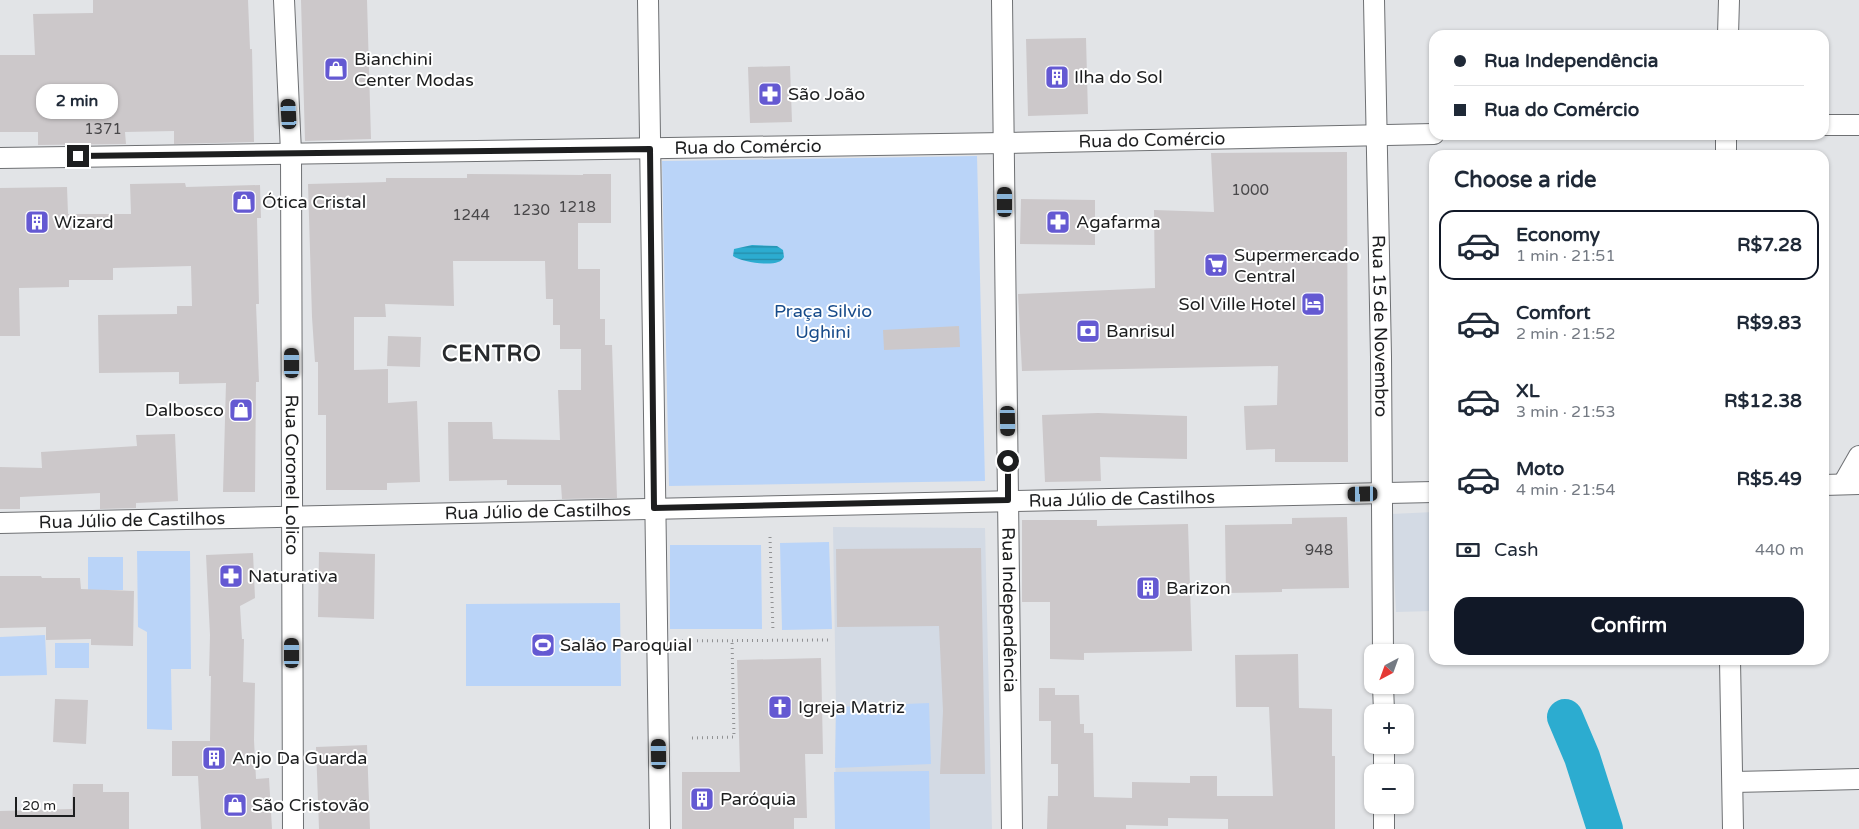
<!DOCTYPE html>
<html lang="en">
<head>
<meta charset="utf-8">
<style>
	body { margin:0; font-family:"Varela Round",sans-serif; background:#f2f2f3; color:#1f2937; height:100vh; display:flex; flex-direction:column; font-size:19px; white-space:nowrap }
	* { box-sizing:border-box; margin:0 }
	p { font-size:16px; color:#747a83 }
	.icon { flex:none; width:28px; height:28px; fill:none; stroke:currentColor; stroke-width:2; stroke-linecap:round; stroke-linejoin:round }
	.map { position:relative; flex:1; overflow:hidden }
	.details { position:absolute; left:1429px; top:150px; width:400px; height:515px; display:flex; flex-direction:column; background:#fff; border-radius:15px; box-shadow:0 1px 4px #0004 }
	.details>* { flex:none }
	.banner { position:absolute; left:1429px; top:30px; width:400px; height:110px; border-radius:15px; box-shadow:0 1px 4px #0004; display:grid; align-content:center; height:110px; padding:0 25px; background:#fff }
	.needle { width:32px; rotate:221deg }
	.fabs { position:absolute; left:1364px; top:644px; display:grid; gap:10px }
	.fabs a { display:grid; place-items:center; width:50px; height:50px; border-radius:10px; background:#fff; box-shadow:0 1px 4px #0004; font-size:25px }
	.scale { position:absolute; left:15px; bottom:12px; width:60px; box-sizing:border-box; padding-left:5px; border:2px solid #1d1e1f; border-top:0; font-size:14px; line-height:18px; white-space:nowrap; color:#1d1e1f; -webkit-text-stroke:4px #fff; paint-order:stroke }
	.end { position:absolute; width:22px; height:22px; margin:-11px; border:6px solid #1d1e1f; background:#fff; box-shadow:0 0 0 2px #fff }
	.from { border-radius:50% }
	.bubble { position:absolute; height:35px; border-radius:15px; background:#fff; box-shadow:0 1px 4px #0004; font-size:16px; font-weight:700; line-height:35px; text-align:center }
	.car { position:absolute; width:15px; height:30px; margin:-15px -8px; border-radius:6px; box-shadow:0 0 4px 1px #0007; background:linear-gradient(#222 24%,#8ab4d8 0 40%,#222 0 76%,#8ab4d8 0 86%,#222 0) }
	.banner b { display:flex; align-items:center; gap:18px; height:48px; font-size:19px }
	.banner b+b { border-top:1px solid #e0e1e3 }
	.banner i { width:12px; height:12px; background:#1f2937 }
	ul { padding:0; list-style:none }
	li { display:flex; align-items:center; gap:15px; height:70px; margin:0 10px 8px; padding:0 15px; border:2px solid transparent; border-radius:15px }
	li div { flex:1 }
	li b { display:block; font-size:19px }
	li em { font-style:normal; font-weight:700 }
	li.on { border-color:#111827 }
	li>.icon { width:45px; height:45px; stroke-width:1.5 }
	h2 { padding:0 25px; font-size:22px; line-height:60px }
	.pay { display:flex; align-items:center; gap:12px; height:55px; padding:0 25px; font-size:19px }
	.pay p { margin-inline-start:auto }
	.action { display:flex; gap:10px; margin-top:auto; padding:10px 25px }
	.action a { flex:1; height:58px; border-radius:15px; background:#111827; color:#fff; font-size:20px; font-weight:700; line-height:58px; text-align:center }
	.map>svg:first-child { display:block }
	.built { fill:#d3dae4 }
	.green { fill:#bad4f8 }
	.water { fill:url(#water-rules) }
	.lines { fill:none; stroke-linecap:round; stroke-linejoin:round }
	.river { stroke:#2cacd0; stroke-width:36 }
	.building { fill:#ccc8ca }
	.minor-casing { stroke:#6e7073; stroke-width:22 }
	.path { stroke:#919294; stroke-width:3; stroke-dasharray:1 4; stroke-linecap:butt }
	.minor { stroke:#fff; stroke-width:20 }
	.route { stroke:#1d1e1f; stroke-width:6 }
	.labels { text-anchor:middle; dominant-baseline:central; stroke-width:4; stroke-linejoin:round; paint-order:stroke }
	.number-label { font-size:15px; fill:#49484a }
	.poi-label { font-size:18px; fill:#1d1e1f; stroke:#fff; text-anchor:start }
	.street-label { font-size:18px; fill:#1d1e1f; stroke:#fff }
	.park-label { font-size:18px; fill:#174b8a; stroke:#fff }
	.district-label { font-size:22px; font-weight:bold; letter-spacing:1px; fill:#282a2d; stroke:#fff }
</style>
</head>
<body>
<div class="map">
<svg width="1859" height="829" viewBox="0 0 1859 829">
	<defs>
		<pattern id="water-rules" width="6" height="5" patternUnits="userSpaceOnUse" patternTransform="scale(1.25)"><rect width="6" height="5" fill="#2cacd0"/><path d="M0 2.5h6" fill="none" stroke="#258ba8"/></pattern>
	</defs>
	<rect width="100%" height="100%" fill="#e2e4e7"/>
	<!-- built -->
	<path class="built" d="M 1434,512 L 1434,611 L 1396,612 L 1391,514 Z
		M 833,527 L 985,528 L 992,829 L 835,829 L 836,707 Z"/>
	<!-- green -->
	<path class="green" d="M 977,156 L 985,481 L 669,486 L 662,161 Z
		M 829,542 L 832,629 L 782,630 L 780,543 Z
		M 670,545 L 761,545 L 762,629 L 670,629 Z
		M 137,551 L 190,551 L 191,669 L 171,669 L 172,730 L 147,729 L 147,632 L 138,627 Z
		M 88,557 L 123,557 L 123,590 L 88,590 Z
		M 620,603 L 621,686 L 466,686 L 466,604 Z
		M 45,635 L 47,675 L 0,676 L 0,637 Z
		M 55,643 L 89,643 L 89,668 L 55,668 Z
		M 929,703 L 931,764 L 835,768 L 836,707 Z
		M 929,771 L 930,829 L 835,829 L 834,772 Z"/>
	<!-- water -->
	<path class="water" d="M 752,245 L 777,246 L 783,250 L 784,257 C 783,259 780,262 778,262 C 769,266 741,262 733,256 L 734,249 Z"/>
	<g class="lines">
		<!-- river -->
		<path class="river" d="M 1565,717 L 1582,757 L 1605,829"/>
	</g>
	<!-- building -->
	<path class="building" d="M 93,0 L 248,0 L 250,49 L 252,49 L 254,142 L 174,144 L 174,131 L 125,132 L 126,144 L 38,145 L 38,132 L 0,132 L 0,55 L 35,55 L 33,14 L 93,13 Z
		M 301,0 L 367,0 L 371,139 L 305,141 Z
		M 1086,38 L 1088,114 L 1028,116 L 1026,39 Z
		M 790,66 L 792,122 L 750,123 L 748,67 Z
		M 1347,152 L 1348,462 L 1275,462 L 1275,449 L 1246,450 L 1244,406 L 1277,405 L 1278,366 L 1022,371 L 1018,294 L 1155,288 L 1154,210 L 1214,212 L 1211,153 Z
		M 467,174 L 583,175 L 583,174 L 611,174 L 611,223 L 578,223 L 578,269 L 600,269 L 600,319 L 605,319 L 605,345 L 612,345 L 617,498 L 562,499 L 561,485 L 507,485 L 507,480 L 449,481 L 448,422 L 492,422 L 493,439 L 560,440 L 558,390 L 581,390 L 581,349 L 560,349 L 560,325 L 553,325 L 553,299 L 546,299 L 545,261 L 453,261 L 454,306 L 385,304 L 386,317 L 354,317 L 354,370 L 388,369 L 388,403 L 417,401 L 420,482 L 387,483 L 387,490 L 326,490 L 326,415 L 318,415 L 318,362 L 315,362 L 312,317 L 308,184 L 386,182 L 386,178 L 467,178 Z
		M 185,183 L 186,187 L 260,185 L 261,218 L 257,218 L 259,304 L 256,304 L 259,382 L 256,382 L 255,492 L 223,492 L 226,383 L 179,384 L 179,372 L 99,373 L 98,315 L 177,314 L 177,306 L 192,306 L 191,266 L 113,268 L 113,280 L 69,280 L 69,287 L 19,288 L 20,336 L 0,336 L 0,188 L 67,187 L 68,214 L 131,214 L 130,184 Z
		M 1021,199 L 1095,200 L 1095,245 L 1020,244 Z
		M 959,326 L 960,347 L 884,350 L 883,330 Z
		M 388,336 L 421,337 L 420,367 L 387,366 Z
		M 1098,413 L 1187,416 L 1187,459 L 1100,457 L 1101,481 L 1045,482 L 1042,415 Z
		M 175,434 L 178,501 L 136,503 L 136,508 L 100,509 L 100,493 L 20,497 L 20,509 L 0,509 L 0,467 L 42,468 L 41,452 L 137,446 L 136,435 Z
		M 1347,517 L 1349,588 L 1282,589 L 1282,592 L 1226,593 L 1225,525 L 1292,524 L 1292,518 Z
		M 1022,520 L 1097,520 L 1097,526 L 1188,524 L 1192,651 L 1084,653 L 1084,660 L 1050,659 L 1050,602 L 1022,602 Z
		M 981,548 L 985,774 L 940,774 L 943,711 L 939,626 L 837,627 L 836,549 Z
		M 319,552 L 375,554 L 374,619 L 318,617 Z
		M 253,553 L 255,598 L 240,606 L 242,639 L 244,639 L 243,682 L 255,683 L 254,740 L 256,779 L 269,778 L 272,829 L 201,829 L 198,776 L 172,776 L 172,741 L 210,741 L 211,676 L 209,676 L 210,635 L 206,555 Z
		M 0,576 L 41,576 L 42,578 L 80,578 L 81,589 L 134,591 L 133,646 L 91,645 L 91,639 L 46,640 L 46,627 L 0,628 Z
		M 1298,654 L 1299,708 L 1332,709 L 1332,756 L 1335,756 L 1335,829 L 1228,829 L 1228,819 L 1168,818 L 1168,826 L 1126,825 L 1126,829 L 1047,829 L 1048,796 L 1058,796 L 1058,764 L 1051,764 L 1051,721 L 1039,721 L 1039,688 L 1055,688 L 1055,695 L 1079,695 L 1080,724 L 1084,724 L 1084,733 L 1093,733 L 1094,797 L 1132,798 L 1132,782 L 1190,783 L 1190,776 L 1217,776 L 1217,796 L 1273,796 L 1269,707 L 1236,707 L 1235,655 Z
		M 821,658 L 823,754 L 805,754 L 807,818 L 794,818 L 794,829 L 682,829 L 682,772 L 740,772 L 737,660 Z
		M 55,699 L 88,700 L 86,744 L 53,742 Z
		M 367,745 L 370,829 L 319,829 L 316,747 Z
		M 73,784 L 103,784 L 103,792 L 129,792 L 129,829 L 0,829 L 0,811 L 72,809 Z"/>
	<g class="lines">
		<!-- minor casing -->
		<g class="minor-casing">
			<g id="minor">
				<path id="s1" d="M 284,0 L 291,152 L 293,829"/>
				<path d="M 648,0 L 660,829"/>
				<path id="s2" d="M 1002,0 L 1012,829"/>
				<path id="s3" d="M 1374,0 L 1381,357 L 1383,652"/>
				<path d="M 1728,35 L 1729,0"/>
				<path d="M 1824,125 L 1859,125"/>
				<path d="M 1726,155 L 1726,135"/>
				<path id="s4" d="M 0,158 L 1005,143 L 1434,134"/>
				<path d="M 1843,484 L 1859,456"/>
				<path d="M 1824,485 L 1859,484"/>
				<path id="s5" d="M 0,523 L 1434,492"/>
				<path d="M 1730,660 L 1733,829"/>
				<path d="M 1383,685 L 1384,712"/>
				<path d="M 1384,745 L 1384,772"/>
				<path d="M 1733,782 L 1859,779"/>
				<path d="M 1384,805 L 1384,829"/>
			</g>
		</g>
		<!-- path -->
		<path class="path" d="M 770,537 L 773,632
			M 677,641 L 828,640
			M 692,738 L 734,737 L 732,640"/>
		<!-- minor -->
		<use href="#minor" class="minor"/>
	</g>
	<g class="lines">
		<!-- route -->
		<path class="route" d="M 78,156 L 650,149 L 654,508 L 1008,500 L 1008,461"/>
	</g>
	<!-- icons -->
	<defs>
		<g id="shop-square" transform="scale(1.25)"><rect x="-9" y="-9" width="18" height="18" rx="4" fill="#6459d2" stroke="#fff"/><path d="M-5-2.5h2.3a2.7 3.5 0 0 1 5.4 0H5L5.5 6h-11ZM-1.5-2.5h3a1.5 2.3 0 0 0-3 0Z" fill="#fff"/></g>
		<g id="building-square" transform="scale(1.25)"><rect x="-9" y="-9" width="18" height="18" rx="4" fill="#6459d2" stroke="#fff"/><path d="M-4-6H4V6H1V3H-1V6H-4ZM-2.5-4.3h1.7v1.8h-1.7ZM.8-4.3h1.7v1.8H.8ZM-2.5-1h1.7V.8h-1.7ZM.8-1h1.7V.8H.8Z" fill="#fff"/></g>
		<g id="pharmacy-square" transform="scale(1.25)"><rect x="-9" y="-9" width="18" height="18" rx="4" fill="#6459d2" stroke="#fff"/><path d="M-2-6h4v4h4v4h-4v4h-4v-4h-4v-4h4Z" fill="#fff"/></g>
		<g id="supermarket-square" transform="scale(1.25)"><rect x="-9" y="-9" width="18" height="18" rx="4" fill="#6459d2" stroke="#fff"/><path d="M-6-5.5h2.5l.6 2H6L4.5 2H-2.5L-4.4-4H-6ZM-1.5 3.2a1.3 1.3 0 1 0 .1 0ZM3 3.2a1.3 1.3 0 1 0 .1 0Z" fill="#fff"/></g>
		<g id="hotel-square" transform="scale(1.25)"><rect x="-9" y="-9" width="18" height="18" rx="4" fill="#6459d2" stroke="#fff"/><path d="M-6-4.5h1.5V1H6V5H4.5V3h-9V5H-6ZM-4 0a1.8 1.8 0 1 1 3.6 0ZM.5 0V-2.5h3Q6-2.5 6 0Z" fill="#fff"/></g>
		<g id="bank-square" transform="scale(1.25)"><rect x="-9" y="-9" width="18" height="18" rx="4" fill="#6459d2" stroke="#fff"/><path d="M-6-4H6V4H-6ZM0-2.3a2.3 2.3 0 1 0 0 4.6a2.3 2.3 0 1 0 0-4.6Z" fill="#fff"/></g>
		<g id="stadium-square" transform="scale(1.25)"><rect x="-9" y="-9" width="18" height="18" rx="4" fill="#6459d2" stroke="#fff"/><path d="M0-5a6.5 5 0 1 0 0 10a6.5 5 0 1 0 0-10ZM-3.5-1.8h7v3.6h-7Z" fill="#fff"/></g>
		<g id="church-square" transform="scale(1.25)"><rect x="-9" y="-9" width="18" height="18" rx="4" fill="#6459d2" stroke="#fff"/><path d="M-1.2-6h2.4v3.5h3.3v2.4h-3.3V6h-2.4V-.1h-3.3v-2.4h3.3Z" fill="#fff"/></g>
	</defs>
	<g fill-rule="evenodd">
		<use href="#shop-square" x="336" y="69"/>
		<use href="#building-square" x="1057" y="77"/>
		<use href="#pharmacy-square" x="770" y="94"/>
		<use href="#shop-square" x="244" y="202"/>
		<use href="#building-square" x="37" y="222"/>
		<use href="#pharmacy-square" x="1058" y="222"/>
		<use href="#supermarket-square" x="1216" y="265"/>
		<use href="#hotel-square" x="1313" y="304"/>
		<use href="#bank-square" x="1088" y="331"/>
		<use href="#shop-square" x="241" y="410"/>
		<use href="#pharmacy-square" x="231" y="576"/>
		<use href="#building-square" x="1148" y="588"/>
		<use href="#stadium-square" x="543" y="645"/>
		<use href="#church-square" x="780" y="707"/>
		<use href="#building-square" x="214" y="758"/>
		<use href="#building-square" x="702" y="799"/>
		<use href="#shop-square" x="235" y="805"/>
	</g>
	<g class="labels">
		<!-- number labels -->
		<g class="number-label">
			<text x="103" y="129">1371</text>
			<text x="1250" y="190">1000</text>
			<text x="577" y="207">1218</text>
			<text x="531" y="210">1230</text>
			<text x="471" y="215">1244</text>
			<text x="1319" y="550">948</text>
		</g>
		<!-- poi labels -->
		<g class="poi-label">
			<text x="354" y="59">Bianchini<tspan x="354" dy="21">Center Modas</tspan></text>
			<text x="1074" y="77">Ilha do Sol</text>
			<text x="788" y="94">São João</text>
			<text x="262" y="202">Ótica Cristal</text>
			<text x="54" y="222">Wizard</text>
			<text x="1076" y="222">Agafarma</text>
			<text x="1234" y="255">Supermercado<tspan x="1234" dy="21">Central</tspan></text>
			<text x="1296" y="304" text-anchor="end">Sol Ville Hotel</text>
			<text x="1106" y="331">Banrisul</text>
			<text x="224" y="410" text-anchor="end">Dalbosco</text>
			<text x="248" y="576">Naturativa</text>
			<text x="1166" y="588">Barizon</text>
			<text x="560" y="645">Salão Paroquial</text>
			<text x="798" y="707">Igreja Matriz</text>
			<text x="232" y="758">Anjo Da Guarda</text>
			<text x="720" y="799">Paróquia</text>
			<text x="252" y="805">São Cristovão</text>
		</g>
		<!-- street labels -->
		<g class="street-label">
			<text stroke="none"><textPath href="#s4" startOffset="1152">Rua do Comércio</textPath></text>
			<text stroke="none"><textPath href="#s4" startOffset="748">Rua do Comércio</textPath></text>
			<text stroke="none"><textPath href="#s3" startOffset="326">Rua 15 de Novembro</textPath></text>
			<text stroke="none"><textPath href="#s1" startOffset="475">Rua Coronel Lolico</textPath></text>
			<text stroke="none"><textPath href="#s5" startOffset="1122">Rua Júlio de Castilhos</textPath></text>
			<text stroke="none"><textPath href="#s5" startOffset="538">Rua Júlio de Castilhos</textPath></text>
			<text stroke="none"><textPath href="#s5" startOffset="132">Rua Júlio de Castilhos</textPath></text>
			<text stroke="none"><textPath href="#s2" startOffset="610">Rua Independência</textPath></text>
		</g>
		<!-- park labels -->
		<g class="park-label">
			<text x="823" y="311">Praça Silvio<tspan x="823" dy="21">Ughini</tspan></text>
		</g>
		<!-- district labels -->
		<g class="district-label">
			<text x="492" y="354">CENTRO</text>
		</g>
	</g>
</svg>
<div class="fabs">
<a><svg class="needle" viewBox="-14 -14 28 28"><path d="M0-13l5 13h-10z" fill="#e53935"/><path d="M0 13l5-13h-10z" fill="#747a83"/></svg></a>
<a>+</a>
<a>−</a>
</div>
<div class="scale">20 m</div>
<i class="end from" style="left:1008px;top:461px"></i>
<i class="end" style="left:78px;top:156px"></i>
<div class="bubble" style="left:36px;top:84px;width:82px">2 min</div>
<i class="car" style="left:289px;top:114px;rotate:357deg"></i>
<i class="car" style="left:1005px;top:202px;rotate:0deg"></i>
<i class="car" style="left:292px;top:363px;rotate:0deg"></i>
<i class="car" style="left:1008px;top:421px;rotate:179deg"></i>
<i class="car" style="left:1363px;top:494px;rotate:269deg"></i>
<i class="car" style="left:292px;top:653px;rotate:0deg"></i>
<i class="car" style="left:659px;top:754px;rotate:359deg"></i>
<div class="banner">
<b><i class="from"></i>Rua Independência</b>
<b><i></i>Rua do Comércio</b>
</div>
<section class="details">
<h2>Choose a ride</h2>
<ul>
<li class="on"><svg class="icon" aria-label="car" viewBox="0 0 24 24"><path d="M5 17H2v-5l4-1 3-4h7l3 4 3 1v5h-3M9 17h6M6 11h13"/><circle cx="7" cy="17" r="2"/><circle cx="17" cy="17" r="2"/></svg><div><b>Economy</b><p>1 min · 21:51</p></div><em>R$7.28</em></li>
<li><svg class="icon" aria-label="car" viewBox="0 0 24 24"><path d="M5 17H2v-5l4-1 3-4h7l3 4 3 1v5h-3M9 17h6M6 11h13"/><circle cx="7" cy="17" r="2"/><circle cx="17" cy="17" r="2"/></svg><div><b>Comfort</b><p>2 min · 21:52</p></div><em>R$9.83</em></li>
<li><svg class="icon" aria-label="car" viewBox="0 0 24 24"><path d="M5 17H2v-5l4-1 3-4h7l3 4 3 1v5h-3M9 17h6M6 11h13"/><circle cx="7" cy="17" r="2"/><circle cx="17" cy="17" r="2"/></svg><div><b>XL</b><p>3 min · 21:53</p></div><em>R$12.38</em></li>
<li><svg class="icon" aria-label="car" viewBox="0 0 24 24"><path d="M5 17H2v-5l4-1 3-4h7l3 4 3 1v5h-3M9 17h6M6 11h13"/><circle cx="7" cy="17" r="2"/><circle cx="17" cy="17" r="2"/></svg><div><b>Moto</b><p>4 min · 21:54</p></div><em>R$5.49</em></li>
</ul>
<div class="pay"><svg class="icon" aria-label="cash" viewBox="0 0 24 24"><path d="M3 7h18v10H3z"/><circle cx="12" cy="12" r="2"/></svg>Cash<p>440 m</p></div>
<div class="action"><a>Confirm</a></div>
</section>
</div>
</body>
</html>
